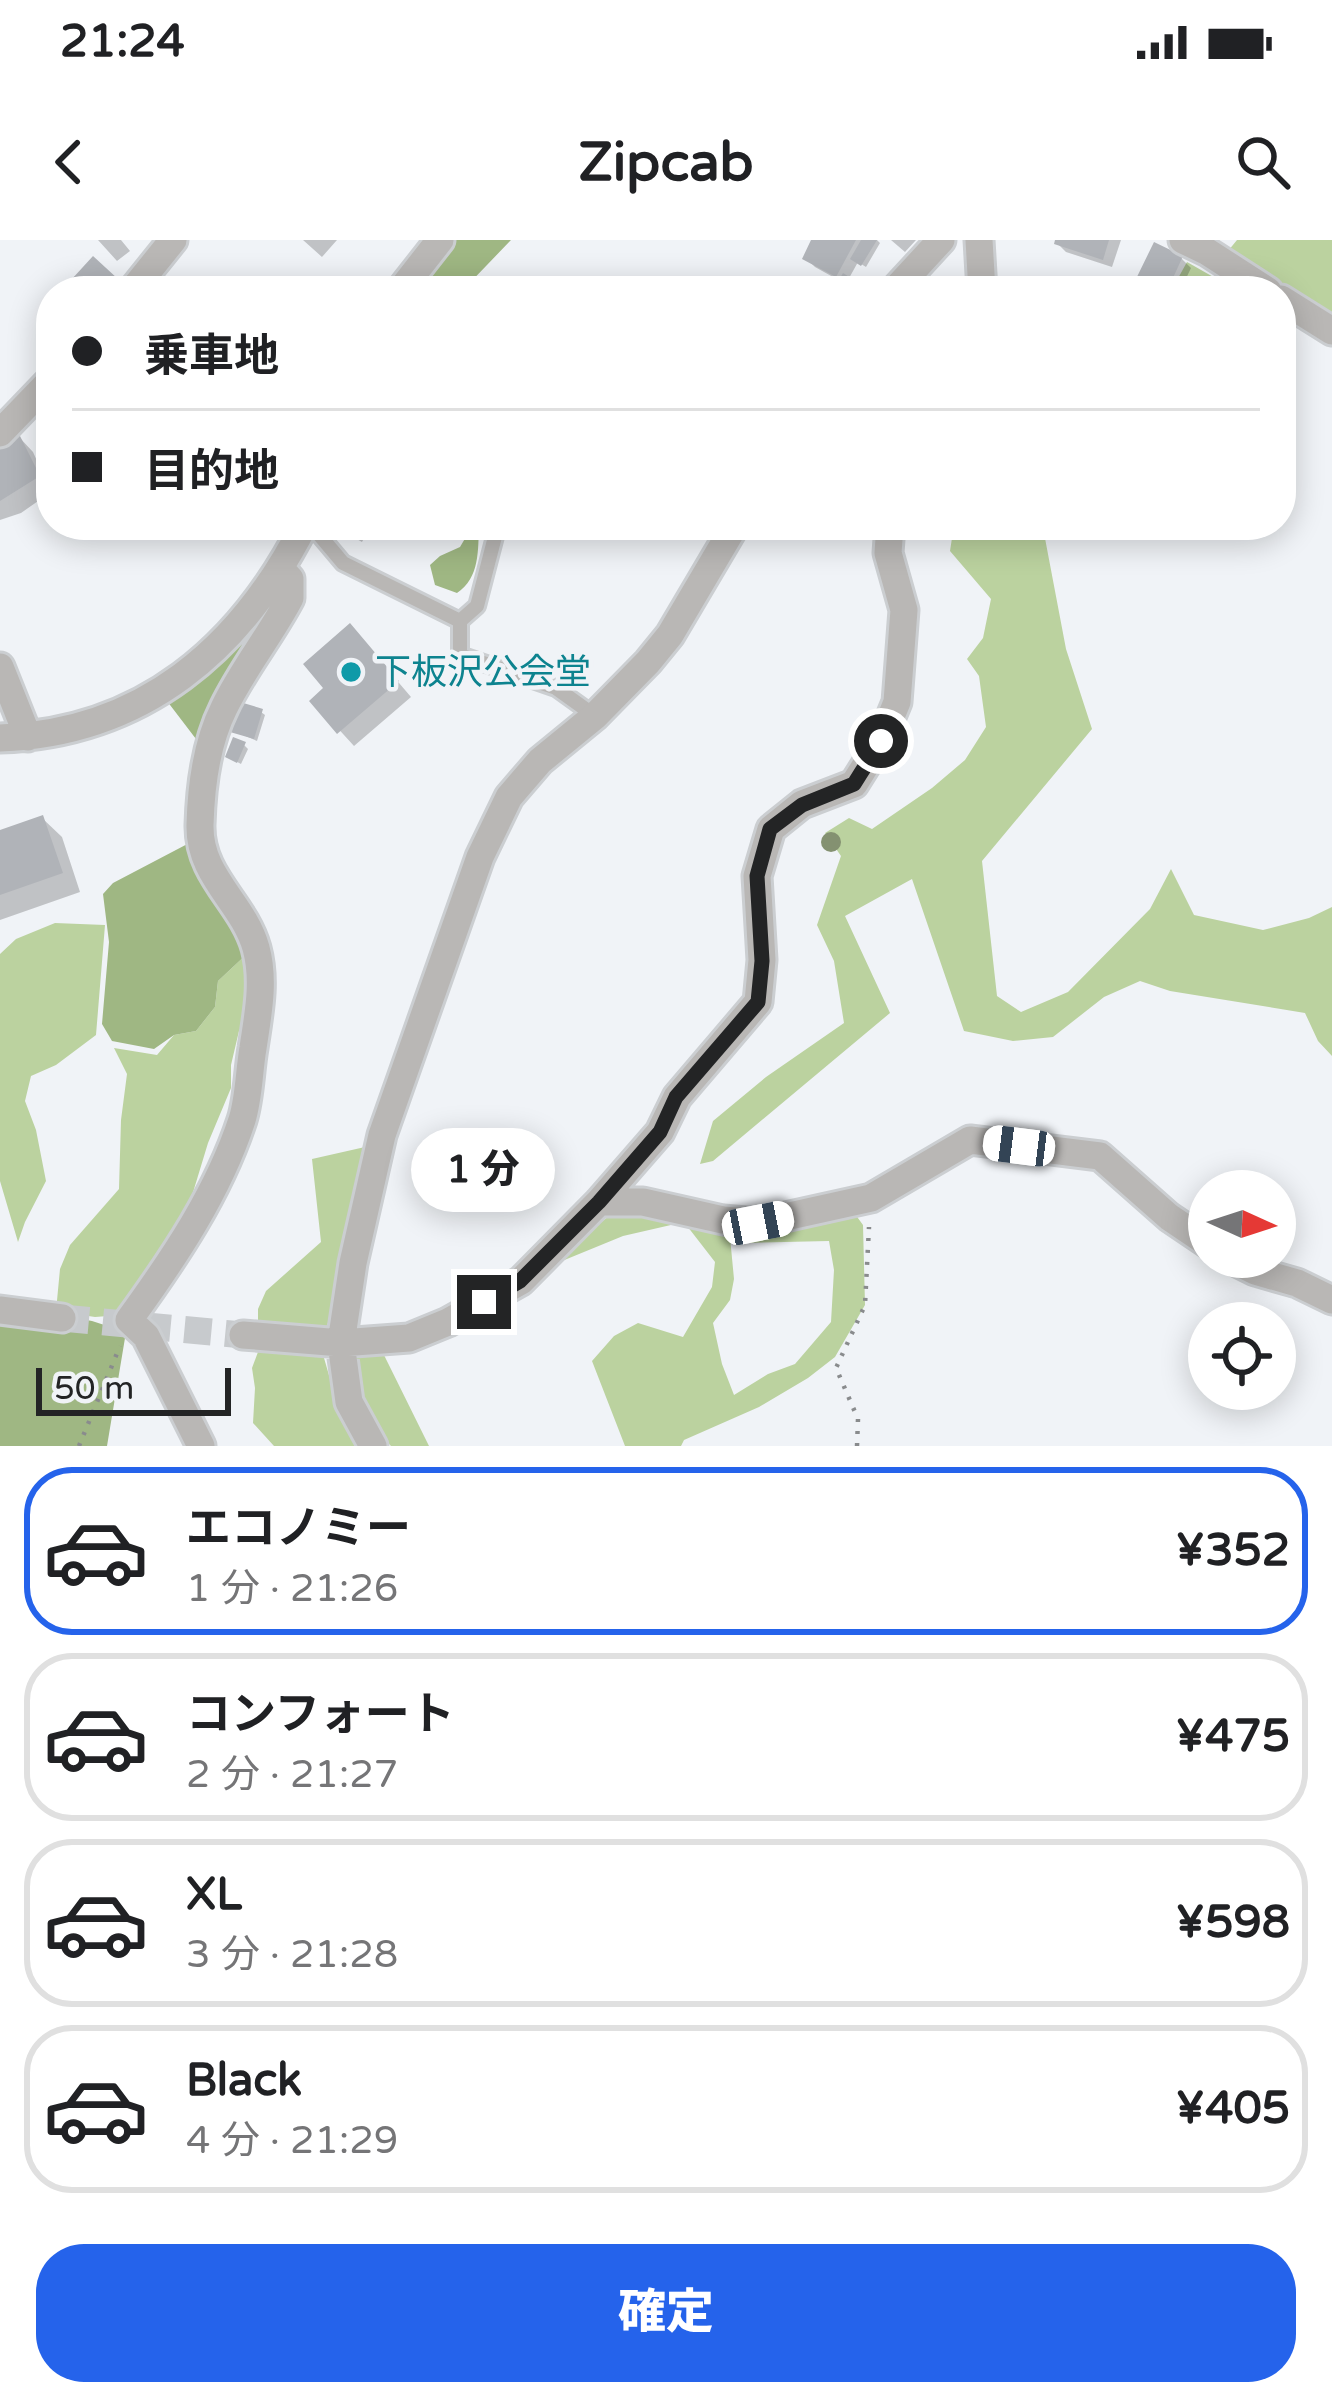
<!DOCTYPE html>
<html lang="ja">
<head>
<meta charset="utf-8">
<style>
	body { margin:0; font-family:"Varela Round","Noto Sans JP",sans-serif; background:#f6f6f6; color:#202124; height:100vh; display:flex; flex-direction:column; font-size:45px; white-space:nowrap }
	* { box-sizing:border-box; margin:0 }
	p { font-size:39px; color:#757577 }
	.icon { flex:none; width:66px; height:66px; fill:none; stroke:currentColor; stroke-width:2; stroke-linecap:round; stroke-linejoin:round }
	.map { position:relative; height:1206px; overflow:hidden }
	.drawer { display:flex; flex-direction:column; background:#fff; flex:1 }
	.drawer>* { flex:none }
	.top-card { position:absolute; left:36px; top:36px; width:1260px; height:264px; border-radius:48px; box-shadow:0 6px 30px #0003; display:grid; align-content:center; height:264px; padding:0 36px; background:#fff }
	.needle { width:78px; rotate:93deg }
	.controls { position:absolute; left:1188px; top:930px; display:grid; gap:24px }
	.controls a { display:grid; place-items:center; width:108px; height:108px; border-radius:50%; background:#fff; box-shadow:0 6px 30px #0003; font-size:60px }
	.scale { position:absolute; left:36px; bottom:30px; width:195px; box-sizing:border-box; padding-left:12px; border:6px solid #232425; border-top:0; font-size:33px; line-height:42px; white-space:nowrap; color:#232425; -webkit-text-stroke:9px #f0f3f7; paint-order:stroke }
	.end { position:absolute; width:54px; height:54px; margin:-27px; border:15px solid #232425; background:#fff; box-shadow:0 0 0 6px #fff }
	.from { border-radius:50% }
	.bubble { position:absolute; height:84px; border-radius:42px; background:#fff; box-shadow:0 6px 30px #0003; font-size:39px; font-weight:800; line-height:84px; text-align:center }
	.car { position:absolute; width:36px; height:72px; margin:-36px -18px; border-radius:15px; box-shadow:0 0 9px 3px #0007; background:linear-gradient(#fff 24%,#345 0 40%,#fff 0 76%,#345 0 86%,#fff 0) }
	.top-card b { display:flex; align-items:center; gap:42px; height:114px; font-size:45px }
	.top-card b+b { border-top:3px solid #e0e0e0 }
	.top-card i { width:30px; height:30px; background:#202124 }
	ul { padding:21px 0 0; list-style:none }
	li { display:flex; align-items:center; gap:36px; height:168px; margin:0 24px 18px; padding:0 12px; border:6px solid #e0e0e0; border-radius:48px }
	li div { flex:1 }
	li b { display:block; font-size:45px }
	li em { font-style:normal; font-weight:800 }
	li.on { border-color:#2563eb }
	li>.icon { width:108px; height:108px; stroke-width:1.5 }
	.primary-button { display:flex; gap:24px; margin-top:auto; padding:24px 36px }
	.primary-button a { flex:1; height:138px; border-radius:48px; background:#2563eb; color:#fff; font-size:48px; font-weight:800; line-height:138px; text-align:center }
	.status { display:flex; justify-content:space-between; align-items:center; height:84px; padding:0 60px; background:#fff; direction:ltr }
	.status svg { height:33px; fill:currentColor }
	header { display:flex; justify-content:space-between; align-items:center; height:156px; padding:0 36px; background:#fff; font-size:54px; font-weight:800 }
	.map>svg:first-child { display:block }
	.green { fill:#bbd29f }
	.forest { fill:#9fb783 }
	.shadow { fill:#0003 }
	.building { fill:#b0b3b8 }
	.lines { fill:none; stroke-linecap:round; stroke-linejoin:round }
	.minor-tunnel { stroke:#c7cacd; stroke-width:27; stroke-dasharray:27 14; stroke-linecap:butt }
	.service-casing { stroke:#cbced1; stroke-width:20 }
	.minor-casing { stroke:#cbced1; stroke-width:33 }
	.path { stroke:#898b8d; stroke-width:4.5; stroke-dasharray:3 9; stroke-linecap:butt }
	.service { stroke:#b9b7b5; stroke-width:14 }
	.minor { stroke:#b9b7b5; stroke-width:27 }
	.tree { fill:#849171 }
	.route { stroke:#232425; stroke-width:15 }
	.culture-dot { fill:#0f9aa8; stroke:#f0f3f7; stroke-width:4.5 }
	.labels { text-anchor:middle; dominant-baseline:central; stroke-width:9; stroke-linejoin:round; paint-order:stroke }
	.culture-label { font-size:36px; fill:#0d838f; stroke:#f0f3f7; text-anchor:start }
</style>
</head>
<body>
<div class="status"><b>21:24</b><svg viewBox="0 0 49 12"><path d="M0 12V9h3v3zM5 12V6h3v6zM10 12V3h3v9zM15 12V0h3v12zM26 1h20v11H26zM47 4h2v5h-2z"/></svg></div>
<header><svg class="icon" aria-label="back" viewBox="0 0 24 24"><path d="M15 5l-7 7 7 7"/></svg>Zipcab<svg class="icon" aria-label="search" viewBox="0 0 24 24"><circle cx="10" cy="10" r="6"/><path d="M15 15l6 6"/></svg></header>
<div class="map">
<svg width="1332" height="1206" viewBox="0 0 1332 1206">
	<rect width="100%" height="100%" fill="#f0f3f7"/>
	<!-- green -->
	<path class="green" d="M 1237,0 L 1332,0 L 1332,80 L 1228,11 Z
		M 1187,22 L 1238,51 L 1171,51 Z
		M 954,285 L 1047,285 L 1044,293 L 1066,409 L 1092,489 L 982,621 L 997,756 L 1021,772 L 1068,752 L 1150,669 L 1171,629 L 1194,675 L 1263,690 L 1309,678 L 1332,667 L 1332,816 L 1318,801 L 1305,773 L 1170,751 L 1140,741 L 1104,757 L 1053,797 L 1013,801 L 964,791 L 912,639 L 845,676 L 890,773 L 713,921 L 700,924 L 713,881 L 766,837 L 844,783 L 834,721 L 817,685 L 841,616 L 825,593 L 849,578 L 872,589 L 932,548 L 965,520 L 986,487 L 979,436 L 967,419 L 983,398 L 991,359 L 950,311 Z
		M 55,683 L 105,685 L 96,795 L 56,825 L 31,836 L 25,861 L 36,890 L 46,941 L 25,982 L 18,1002 L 0,941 L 0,714 L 16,699 Z
		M 249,712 L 251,772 L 239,791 L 231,825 L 231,848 L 208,903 L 184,982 L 127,1067 L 108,1076 L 95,1077 L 56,1071 L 60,1029 L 70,1005 L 119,949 L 121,880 L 127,834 L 114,808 L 157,815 L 174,795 L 196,791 L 215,767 L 218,741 Z
		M 365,907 L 322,1111 L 337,1163 L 359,1206 L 274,1206 L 253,1183 L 255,1148 L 252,1128 L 258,1112 L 258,1069 L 266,1051 L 321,1002 L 312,919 Z
		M 614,972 L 713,977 L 730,997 L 734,1039 L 730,1060 L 713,1083 L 722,1124 L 734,1155 L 768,1134 L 795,1124 L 831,1082 L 834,1030 L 829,1001 L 744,1003 L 737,988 L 855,974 L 863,985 L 865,1065 L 835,1117 L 808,1138 L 759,1167 L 684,1200 L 681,1206 L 625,1206 L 592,1121 L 614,1096 L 638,1083 L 683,1097 L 712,1047 L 715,1022 L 684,982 L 623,996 L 562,1021 L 552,1021 Z
		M 383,1113 L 429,1206 L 391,1206 L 383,1198 L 343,1115 Z"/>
	<!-- forest -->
	<path class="forest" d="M 454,0 L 511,0 L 462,51 L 418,51 Z
		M 473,285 L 479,285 C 478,310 480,338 457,353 L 435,345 L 430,325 L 440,316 L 460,307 Z
		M 276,362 L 206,498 L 196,499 L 167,461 L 239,392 Z
		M 195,600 L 249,712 L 218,741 L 215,767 L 196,791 L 174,795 L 154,809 L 112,801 L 102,784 L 109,702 L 103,654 L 113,643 Z
		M 0,1064 L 92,1081 L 126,1092 L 107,1206 L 0,1206 Z"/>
	<!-- shadow -->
	<path class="shadow" d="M 98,0 L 121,0 L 130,11 L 117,21 Z
		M 303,0 L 337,0 L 322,17 Z
		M 814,0 L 877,0 L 880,3 L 866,27 L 858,22 L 848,40 L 857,45 L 860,51 L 836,51 L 842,42 L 815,27 L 806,18 Z
		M 891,0 L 916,0 L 905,12 Z
		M 1058,0 L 1121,0 L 1112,27 L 1066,12 L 1057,3 Z
		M 1155,6 L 1182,19 L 1191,28 L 1180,51 L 1146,51 L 1138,43 Z
		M 19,197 L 33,212 L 51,252 L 21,273 L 0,280 L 0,209 Z
		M 345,285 L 366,285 L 369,288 L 362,302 L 346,293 Z
		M 364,402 L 411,457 L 354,506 L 313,461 Z
		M 261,472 L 265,475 L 257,501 L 234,491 Z
		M 244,505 L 248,509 L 241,524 L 228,517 Z
		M 42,578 L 62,597 L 80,652 L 0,680 L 0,593 Z"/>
	<!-- building -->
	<path class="building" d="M 811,0 L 856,0 L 836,37 L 802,19 Z
		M 861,0 L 877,0 L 861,26 L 850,19 Z
		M 1055,0 L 1109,0 L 1103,20 L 1054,4 Z
		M 1154,2 L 1183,16 L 1167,51 L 1150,51 L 1134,43 Z
		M 93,16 L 118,39 L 108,51 L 61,51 Z
		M 843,33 L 859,43 L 854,51 L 833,51 Z
		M 19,194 L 40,236 L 0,261 L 0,205 Z
		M 341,285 L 366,285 L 357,300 L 338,290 Z
		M 350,383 L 399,441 L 337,494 L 309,461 L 323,448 L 303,424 Z
		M 240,462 L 263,469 L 254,499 L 230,492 Z
		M 233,497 L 246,502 L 237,523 L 225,517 Z
		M 43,575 L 63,633 L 0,655 L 0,590 Z"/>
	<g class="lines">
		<!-- minor-tunnel -->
		<path class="minor-tunnel" d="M 62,1078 L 243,1095"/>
		<!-- service casing -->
		<g class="service-casing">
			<path id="service" d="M 311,285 L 343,323 L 460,381 L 460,415 L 556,448 L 595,476
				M 460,381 L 477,366 L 498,285"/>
		</g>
		<!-- minor casing -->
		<g class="minor-casing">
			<path id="minor" d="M 979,0 L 982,51
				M 1183,0 L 1206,11 L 1268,51
				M 132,51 L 173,0
				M 400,51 L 440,0
				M 894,51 L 941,0
				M 1281,59 L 1332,91
				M 0,193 L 51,140
				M 0,427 L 28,497
				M 0,498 C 143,493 241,409 304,285
				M 599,962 L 643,962 L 723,980 L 758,983 L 871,958 L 970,900 L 1100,916 L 1169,977 L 1209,1004
				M 1227,1017 L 1255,1031 L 1297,1043 L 1332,1060
				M 0,1070 L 62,1078
				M 243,1095 L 341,1103 L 409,1098 L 448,1082 L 521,1041 L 599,962 L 660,892 L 677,857 L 758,762 L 762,720 L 757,636 L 771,589 L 802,564 L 854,544 L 881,501 L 897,462 L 904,370 L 888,313 L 890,285
				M 201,1206 L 146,1096 L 129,1080 C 174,1018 218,953 242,880 C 249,858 249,831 253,808 C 258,774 265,741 256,708 C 243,662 199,637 200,585 C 201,548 207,502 224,468 C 242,430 270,396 290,358 L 290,339 L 281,329
				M 373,1206 L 349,1162 L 341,1103 L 353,1023 L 382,895 L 480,617 L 509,557 L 540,521 L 595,476 L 648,422 L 670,395 L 735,285"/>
		</g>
		<!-- path -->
		<path class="path" d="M 79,1206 L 120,1106
			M 857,1206 L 858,1179 L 836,1128 L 865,1065 L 869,987"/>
		<!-- service -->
		<use href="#service" class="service"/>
		<!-- minor -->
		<use href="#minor" class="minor"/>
	</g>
	<!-- trees -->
	<circle class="tree" cx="831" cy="602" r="10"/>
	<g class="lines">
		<!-- route -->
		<path class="route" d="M 484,1062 L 520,1041 L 599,962 L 660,892 L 676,857 L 758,762 L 762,721 L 757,636 L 770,589 L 802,565 L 854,544 L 881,501"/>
	</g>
	<!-- markers -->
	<circle class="culture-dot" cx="351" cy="432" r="12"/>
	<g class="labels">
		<!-- culture labels -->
		<g class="culture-label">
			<text x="375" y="432">下板沢公会堂</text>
		</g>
	</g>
</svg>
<div class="controls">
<a><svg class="needle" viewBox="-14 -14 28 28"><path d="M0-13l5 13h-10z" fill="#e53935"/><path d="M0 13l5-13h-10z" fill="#757577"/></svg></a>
<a><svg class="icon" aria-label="locate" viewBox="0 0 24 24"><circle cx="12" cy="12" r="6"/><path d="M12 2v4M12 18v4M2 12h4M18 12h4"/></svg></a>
</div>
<div class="scale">50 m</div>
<i class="end from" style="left:881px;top:501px"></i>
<i class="end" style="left:484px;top:1062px"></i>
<div class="bubble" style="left:411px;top:888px;width:144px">1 分</div>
<i class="car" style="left:1019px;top:906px;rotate:277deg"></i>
<i class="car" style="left:758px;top:983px;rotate:79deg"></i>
<div class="top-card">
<b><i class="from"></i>乗車地</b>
<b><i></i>目的地</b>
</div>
</div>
<section class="drawer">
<ul>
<li class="on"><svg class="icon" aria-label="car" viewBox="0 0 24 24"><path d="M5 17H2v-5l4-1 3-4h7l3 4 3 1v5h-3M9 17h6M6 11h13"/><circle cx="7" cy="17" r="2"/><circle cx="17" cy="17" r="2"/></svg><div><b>エコノミー</b><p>1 分 · 21:26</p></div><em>¥352</em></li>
<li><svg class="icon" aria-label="car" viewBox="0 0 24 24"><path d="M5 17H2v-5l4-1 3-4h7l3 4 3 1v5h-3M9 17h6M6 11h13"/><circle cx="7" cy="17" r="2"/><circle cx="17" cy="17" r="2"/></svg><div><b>コンフォート</b><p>2 分 · 21:27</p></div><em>¥475</em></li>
<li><svg class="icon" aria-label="car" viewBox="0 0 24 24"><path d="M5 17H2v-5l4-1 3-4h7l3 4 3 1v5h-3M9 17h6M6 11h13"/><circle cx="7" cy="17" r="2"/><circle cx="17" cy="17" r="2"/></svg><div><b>XL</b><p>3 分 · 21:28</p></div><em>¥598</em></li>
<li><svg class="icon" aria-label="car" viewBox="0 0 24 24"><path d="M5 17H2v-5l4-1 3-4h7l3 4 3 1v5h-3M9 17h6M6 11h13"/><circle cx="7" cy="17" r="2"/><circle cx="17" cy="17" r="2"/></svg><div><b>Black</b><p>4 分 · 21:29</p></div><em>¥405</em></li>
</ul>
<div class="primary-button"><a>確定</a></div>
</section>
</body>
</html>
